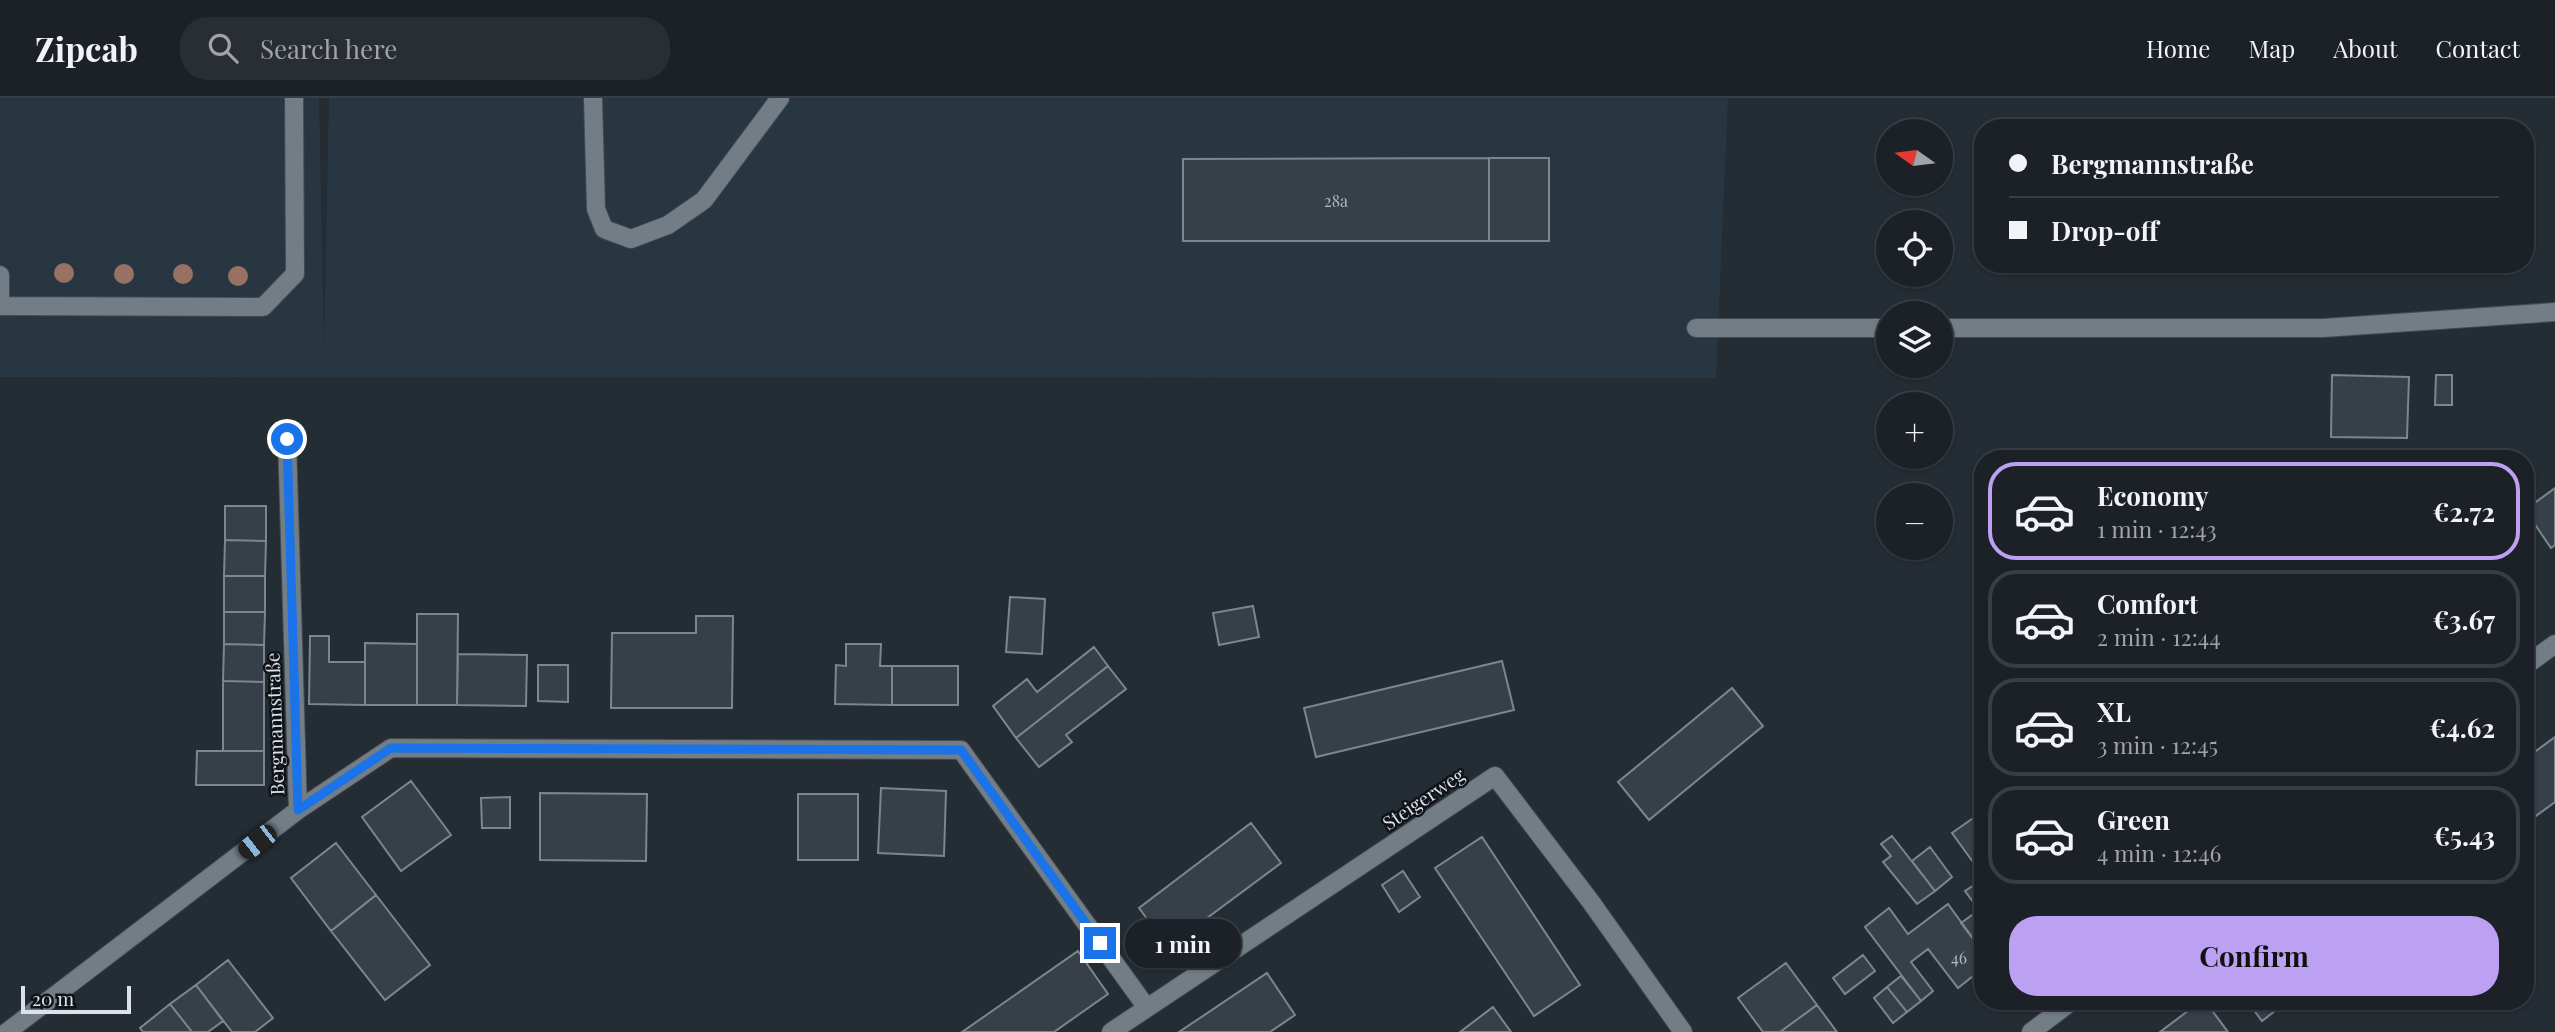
<!DOCTYPE html>
<html lang="en">
<head>
<meta charset="utf-8">
<style>
	body { margin:0; font-family:"Playfair Display",serif; background:#282e33; color:#f1f3f6; height:100vh; display:flex; flex-direction:column; font-size:26px; white-space:nowrap }
	* { box-sizing:border-box; margin:0 }
	p { font-size:23px; color:#a0a3a7 }
	.icon { flex:none; width:38px; height:38px; fill:none; stroke:currentColor; stroke-width:2; stroke-linecap:round; stroke-linejoin:round }
	.map { position:relative; flex:1; overflow:hidden }
	.sheet { position:absolute; left:1974px; top:352px; width:560px; height:560px; display:flex; flex-direction:column; background:#1b2127; border-radius:28px; box-shadow:0 2px 5px #0004,0 0 0 2px #393e44 }
	.sheet>* { flex:none }
	.hud { position:absolute; left:1974px; top:21px; width:560px; height:154px; border-radius:28px; box-shadow:0 2px 5px #0004,0 0 0 2px #393e44; display:grid; align-content:center; height:154px; padding:0 35px; background:#1b2127 }
	.needle { width:46px; rotate:284deg }
	.controls { position:absolute; left:1876px; top:21px; display:grid; gap:14px }
	.controls a { display:grid; place-items:center; width:77px; height:77px; border-radius:50%; background:#1b2127; box-shadow:0 2px 5px #0004,0 0 0 2px #393e44; font-size:35px }
	.scale { position:absolute; left:21px; bottom:18px; width:110px; box-sizing:border-box; padding-left:7px; border:4px solid #dce2e7; border-top:0; font-size:19px; line-height:24px; white-space:nowrap; color:#dce2e7; -webkit-text-stroke:5px #101418; paint-order:stroke }
	.end { position:absolute; width:32px; height:32px; margin:-16px; border:9px solid #1a73e8; background:#fff; box-shadow:0 0 0 4px #fff }
	.from { border-radius:50% }
	.bubble { position:absolute; height:49px; border-radius:24px; background:#1b2127; box-shadow:0 2px 5px #0004,0 0 0 2px #393e44; font-size:23px; font-weight:700; line-height:49px; text-align:center }
	.car { position:absolute; width:21px; height:42px; margin:-21px -10px; border-radius:9px; box-shadow:0 0 5px 2px #0007; background:linear-gradient(#222 24%,#8ab4d8 0 40%,#222 0 76%,#8ab4d8 0 86%,#222 0) }
	.hud b { display:flex; align-items:center; gap:24px; height:66px; font-size:26px }
	.hud b+b { border-top:2px solid #393e44 }
	.hud i { width:18px; height:18px; background:#f1f3f6 }
	ul { padding:12px 0 0; list-style:none }
	li { display:flex; align-items:center; gap:21px; height:98px; margin:0 14px 10px; padding:0 21px; border:4px solid #393e44; border-radius:28px }
	li div { flex:1 }
	li b { display:block; font-size:26px }
	li em { font-style:normal; font-weight:700 }
	li.on { border-color:#bca0f2 }
	li>.icon { width:63px; height:63px; stroke-width:1.5 }
	.action { display:flex; gap:14px; margin-top:auto; padding:14px 35px }
	.action a { flex:1; height:80px; border-radius:28px; background:#bca0f2; color:#111; font-size:28px; font-weight:700; line-height:80px; text-align:center }
	header { display:flex; align-items:center; gap:42px; box-sizing:border-box; height:98px; padding:0 35px; background:#1b2127; border-bottom:2px solid #393e44 }
	header strong { font-size:33px }
	nav { display:flex; gap:38px; margin-inline-start:auto; font-size:24px }
	.search { width:490px; height:63px; background:#282e33; display:flex; align-items:center; gap:18px; box-sizing:border-box; padding:0 24px; border-radius:28px; color:#a0a3a7; font-size:26px }
	.map>svg:first-child { display:block }
	.built { fill:#283641 }
	.building { fill:#374048; stroke:#7c868f; stroke-width:2 }
	.lines { fill:none; stroke-linecap:round; stroke-linejoin:round }
	.minor-casing { stroke:#434a50; stroke-width:20 }
	.minor { stroke:#737d86; stroke-width:18 }
	.tree { fill:#997162 }
	.route { stroke:#1a73e8; stroke-width:9 }
	.labels { text-anchor:middle; dominant-baseline:central; stroke-width:5; stroke-linejoin:round; paint-order:stroke }
	.number-label { font-size:16px; fill:#b3babf }
	.street-label { font-size:19px; fill:#dce2e7; stroke:#101418 }
</style>
</head>
<body>
<header>
<strong>Zipcab</strong>
<div class="search"><svg class="icon" aria-label="search" viewBox="0 0 24 24"><circle cx="10" cy="10" r="6"/><path d="M15 15l6 6"/></svg>Search here</div>
<nav><a>Home</a><a>Map</a><a>About</a><a>Contact</a></nav>
</header>
<div class="map">
<svg width="2555" height="934" viewBox="0 0 2555 934">
	<rect width="100%" height="100%" fill="#242c34"/>
	<!-- built -->
	<path class="built" d="M 0,0 L 319,0 L 324,248 L 329,0 L 1728,0 L 1716,280 L 0,279 Z"/>
	<!-- building -->
	<path class="building" d="M 1489,60 L 1549,60 L 1549,143 L 1489,143 Z
		M 1489,60 L 1489,143 L 1183,143 L 1183,61 Z
		M 2332,277 L 2409,279 L 2407,340 L 2331,339 Z
		M 2436,277 L 2452,277 L 2452,307 L 2435,307 Z
		M 2555,390 L 2555,447 L 2551,450 L 2525,412 Z
		M 225,408 L 266,408 L 266,443 L 225,442 Z
		M 225,442 L 266,443 L 265,478 L 224,478 Z
		M 224,478 L 265,478 L 265,514 L 224,514 Z
		M 1010,499 L 1045,501 L 1042,556 L 1006,554 Z
		M 1253,508 L 1259,539 L 1219,547 L 1213,515 Z
		M 224,514 L 265,514 L 264,547 L 224,546 Z
		M 417,516 L 458,516 L 457,607 L 417,607 Z
		M 696,518 L 733,518 L 732,610 L 611,610 L 612,535 L 696,535 Z
		M 310,538 L 329,538 L 329,564 L 365,564 L 365,607 L 309,606 Z
		M 365,545 L 417,546 L 417,607 L 365,607 Z
		M 224,546 L 264,547 L 264,584 L 223,583 Z
		M 846,546 L 881,546 L 880,568 L 892,568 L 892,607 L 835,606 L 836,567 L 846,568 Z
		M 1094,549 L 1108,568 L 1016,640 L 993,608 L 1027,581 L 1037,594 Z
		M 458,556 L 527,557 L 526,608 L 457,607 Z
		M 1502,563 L 1514,612 L 1316,659 L 1304,610 Z
		M 538,567 L 568,567 L 568,604 L 538,603 Z
		M 892,568 L 958,568 L 958,607 L 892,607 Z
		M 1108,568 L 1126,591 L 1066,637 L 1072,644 L 1039,669 L 1016,640 Z
		M 223,583 L 264,584 L 264,653 L 223,653 Z
		M 1732,590 L 1763,628 L 1649,722 L 1618,684 Z
		M 2555,639 L 2555,704 L 2525,726 L 2525,661 Z
		M 197,653 L 264,653 L 264,687 L 196,687 Z
		M 411,683 L 451,737 L 401,773 L 362,719 Z
		M 881,690 L 946,693 L 944,758 L 878,755 Z
		M 540,695 L 647,696 L 646,763 L 540,762 Z
		M 798,696 L 858,696 L 858,762 L 798,762 Z
		M 510,699 L 510,730 L 482,730 L 481,700 Z
		M 1976,718 L 1983,727 L 1983,768 L 1978,771 L 1952,735 Z
		M 1251,725 L 1281,765 L 1168,849 L 1139,810 Z
		M 1892,738 L 1935,793 L 1917,806 L 1883,764 L 1891,758 L 1881,746 Z
		M 1482,739 L 1580,887 L 1534,918 L 1435,770 Z
		M 336,745 L 376,797 L 331,833 L 291,780 Z
		M 1930,749 L 1952,779 L 1935,793 L 1912,763 Z
		M 1403,773 L 1420,799 L 1399,814 L 1382,787 Z
		M 1980,783 L 1983,787 L 1983,854 L 1961,825 L 1979,812 L 1965,793 Z
		M 376,797 L 430,867 L 385,902 L 331,833 Z
		M 1948,806 L 1983,854 L 1983,870 L 1958,890 L 1928,851 L 1911,864 L 1933,893 L 1921,903 L 1865,829 L 1889,810 L 1908,836 Z
		M 1078,853 L 1108,896 L 1054,934 L 962,934 Z
		M 1863,857 L 1875,873 L 1845,896 L 1833,880 Z
		M 228,862 L 273,920 L 255,934 L 232,934 L 196,887 Z
		M 1786,865 L 1817,907 L 1780,934 L 1763,934 L 1738,900 Z
		M 1267,875 L 1295,917 L 1270,934 L 1179,934 Z
		M 1901,878 L 1921,903 L 1907,914 L 1887,889 Z
		M 196,887 L 223,923 L 208,934 L 192,934 L 170,906 Z
		M 1887,889 L 1907,914 L 1893,925 L 1874,900 Z
		M 2201,903 L 2205,903 L 2228,934 L 2160,934 Z
		M 2247,903 L 2288,903 L 2262,923 Z
		M 170,906 L 192,934 L 143,934 L 140,930 Z
		M 1817,907 L 1837,934 L 1780,934 Z
		M 1493,909 L 1511,934 L 1460,934 Z"/>
	<g class="lines">
		<!-- minor casing -->
		<g class="minor-casing">
			<path id="minor" d="M 593,0 L 596,111 L 604,131 L 631,141 L 668,127 L 704,102 L 780,0
				M 0,177 L 0,208
				M 1,208 L 263,209 L 295,176 L 294,0
				M 1696,230 L 1888,230
				M 1941,230 L 2323,230 L 2555,214
				M 2525,568 L 2555,546
				M 298,712 L 391,650 L 961,652 L 1147,910
				M 7,934 L 298,712 L 287,341
				M 1111,934 L 1495,678 L 1591,804 L 1683,934
				M 2031,934 L 2072,903"/>
		</g>
		<!-- minor -->
		<use href="#minor" class="minor"/>
	</g>
	<!-- trees -->
	<g class="tree">
		<circle cx="64" cy="175" r="10"/>
		<circle cx="124" cy="176" r="10"/>
		<circle cx="183" cy="176" r="10"/>
		<circle cx="238" cy="178" r="10"/>
	</g>
	<g class="lines">
		<!-- route -->
		<path class="route" d="M 287,341 L 298,712 L 391,650 L 961,652 L 1100,845"/>
	</g>
	<g class="labels">
		<!-- number labels -->
		<g class="number-label">
			<text x="1336" y="102">28a</text>
			<text x="1959" y="859">46</text>
		</g>
		<!-- street labels -->
		<g class="street-label">
			<text transform="translate(274 626) rotate(-92)">Bergmannstraße</text>
			<text transform="translate(1423 700) rotate(-34)">Steigerweg</text>
		</g>
	</g>
</svg>
<div class="controls">
<a><svg class="needle" viewBox="-14 -14 28 28"><path d="M0-13l5 13h-10z" fill="#e53935"/><path d="M0 13l5-13h-10z" fill="#a0a3a7"/></svg></a>
<a><svg class="icon" aria-label="locate" viewBox="0 0 24 24"><circle cx="12" cy="12" r="6"/><path d="M12 2v4M12 18v4M2 12h4M18 12h4"/></svg></a>
<a><svg class="icon" aria-label="layers" viewBox="0 0 24 24"><path d="M12 4l9 5-9 5-9-5zM3 14l9 5 9-5"/></svg></a>
<a>+</a>
<a>−</a>
</div>
<div class="scale">20 m</div>
<i class="end from" style="left:287px;top:341px"></i>
<i class="end" style="left:1100px;top:845px"></i>
<div class="bubble" style="left:1125px;top:821px;width:116px">1 min</div>
<i class="car" style="left:257px;top:744px;rotate:232deg"></i>
<div class="hud">
<b><i class="from"></i>Bergmannstraße</b>
<b><i></i>Drop-off</b>
</div>
<section class="sheet">
<ul>
<li class="on"><svg class="icon" aria-label="car" viewBox="0 0 24 24"><path d="M5 17H2v-5l4-1 3-4h7l3 4 3 1v5h-3M9 17h6M6 11h13"/><circle cx="7" cy="17" r="2"/><circle cx="17" cy="17" r="2"/></svg><div><b>Economy</b><p>1 min · 12:43</p></div><em>€2.72</em></li>
<li><svg class="icon" aria-label="car" viewBox="0 0 24 24"><path d="M5 17H2v-5l4-1 3-4h7l3 4 3 1v5h-3M9 17h6M6 11h13"/><circle cx="7" cy="17" r="2"/><circle cx="17" cy="17" r="2"/></svg><div><b>Comfort</b><p>2 min · 12:44</p></div><em>€3.67</em></li>
<li><svg class="icon" aria-label="car" viewBox="0 0 24 24"><path d="M5 17H2v-5l4-1 3-4h7l3 4 3 1v5h-3M9 17h6M6 11h13"/><circle cx="7" cy="17" r="2"/><circle cx="17" cy="17" r="2"/></svg><div><b>XL</b><p>3 min · 12:45</p></div><em>€4.62</em></li>
<li><svg class="icon" aria-label="car" viewBox="0 0 24 24"><path d="M5 17H2v-5l4-1 3-4h7l3 4 3 1v5h-3M9 17h6M6 11h13"/><circle cx="7" cy="17" r="2"/><circle cx="17" cy="17" r="2"/></svg><div><b>Green</b><p>4 min · 12:46</p></div><em>€5.43</em></li>
</ul>
<div class="action"><a>Confirm</a></div>
</section>
</div>
</body>
</html>
